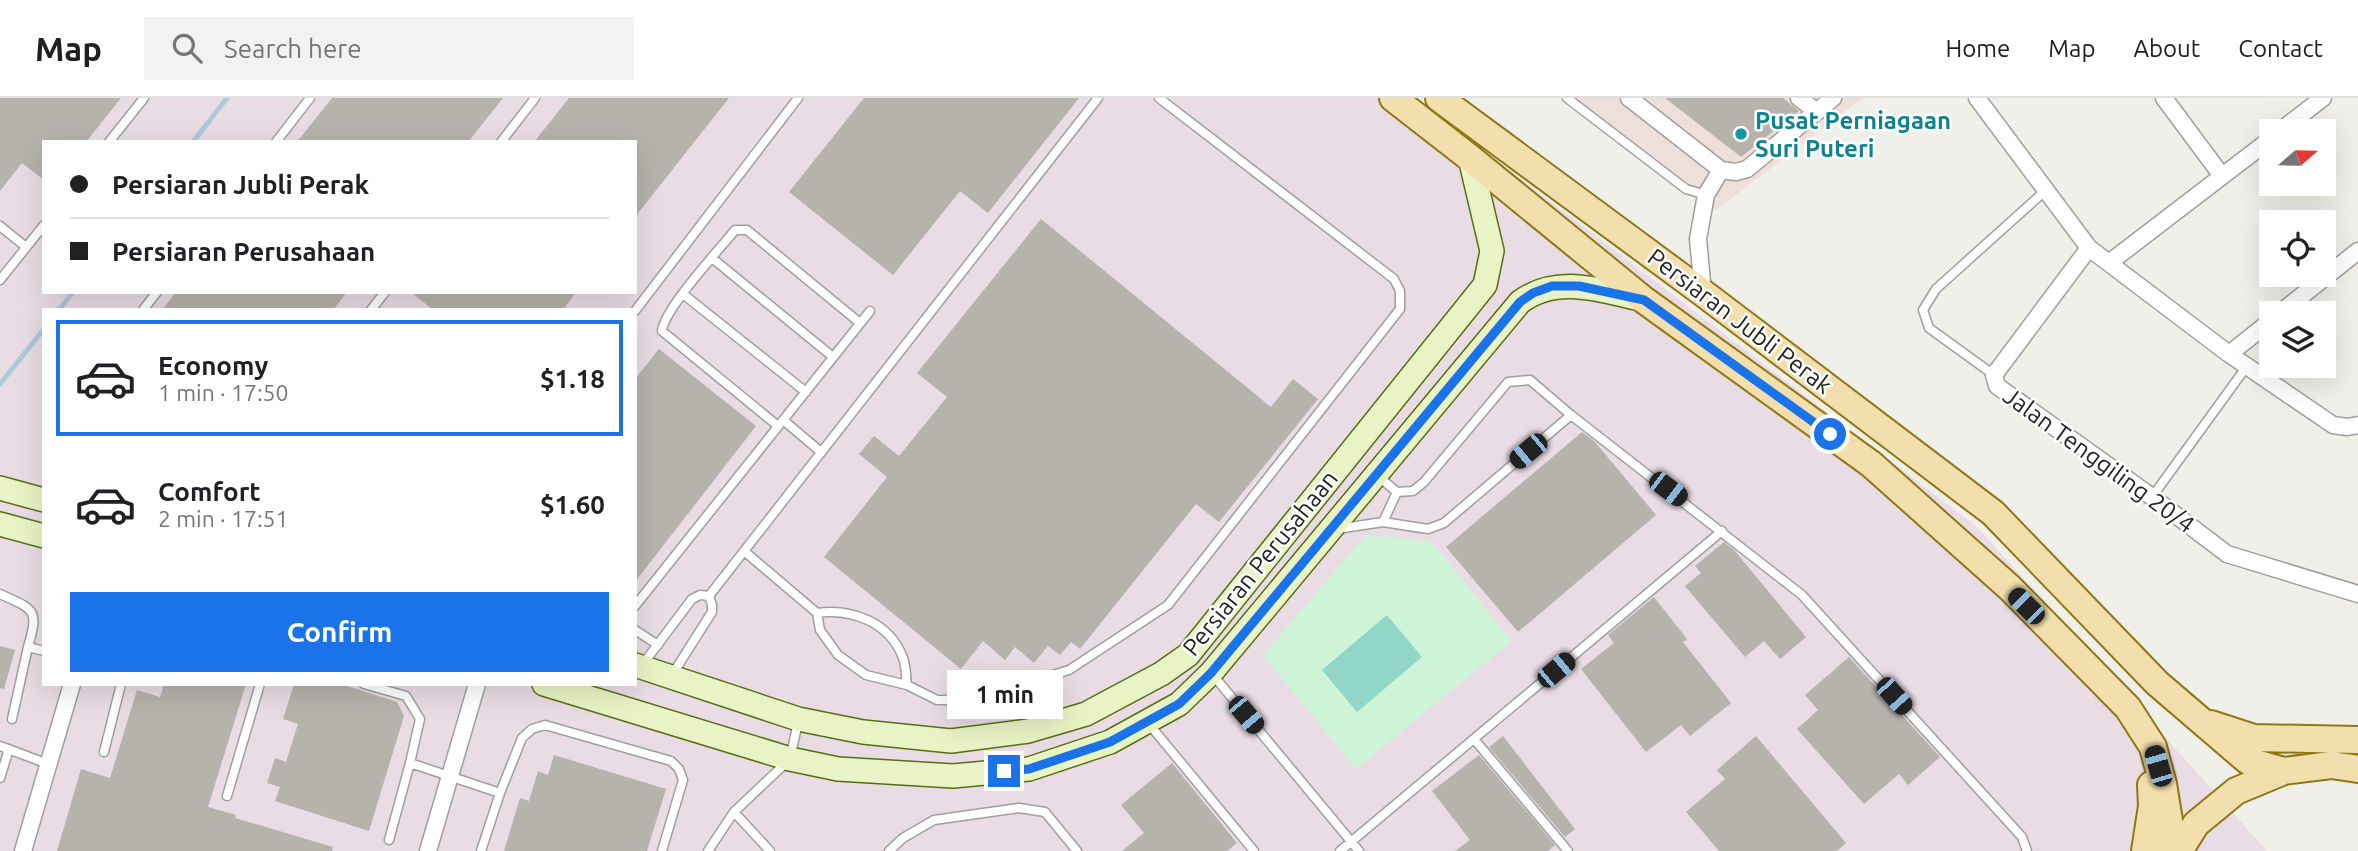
<!DOCTYPE html>
<html lang="en">
<head>
<meta charset="utf-8">
<style>
	body { margin:0; font-family:Ubuntu,sans-serif; background:#f2f2f2; color:#202124; height:100vh; display:flex; flex-direction:column; font-size:26px; white-space:nowrap }
	* { box-sizing:border-box; margin:0 }
	p { font-size:23px; color:#757577 }
	.icon { flex:none; width:38px; height:38px; fill:none; stroke:currentColor; stroke-width:2; stroke-linecap:round; stroke-linejoin:round }
	.map { position:relative; flex:1; overflow:hidden }
	.drawer { position:absolute; left:42px; top:210px; width:595px; height:378px; display:flex; flex-direction:column; background:#fff; border-radius:0px; box-shadow:0 7px 28px #0002 }
	.drawer>* { flex:none }
	.banner { position:absolute; left:42px; top:42px; width:595px; height:154px; border-radius:0px; box-shadow:0 7px 28px #0002; display:grid; align-content:center; height:154px; padding:0 28px; background:#fff }
	.needle { width:46px; rotate:70deg }
	.fabs { position:absolute; left:2259px; top:21px; display:grid; gap:14px }
	.fabs a { display:grid; place-items:center; width:77px; height:77px; border-radius:0px; background:#fff; box-shadow:0 7px 28px #0002; font-size:35px }
	.end { position:absolute; width:32px; height:32px; margin:-16px; border:9px solid #1a73e8; background:#fff; box-shadow:0 0 0 4px #fff }
	.from { border-radius:50% }
	.bubble { position:absolute; height:49px; border-radius:0px; background:#fff; box-shadow:0 7px 28px #0002; font-size:23px; font-weight:700; line-height:49px; text-align:center }
	.car { position:absolute; width:21px; height:42px; margin:-21px -10px; border-radius:9px; box-shadow:0 0 5px 2px #0007; background:linear-gradient(#222 24%,#8ab4d8 0 40%,#222 0 76%,#8ab4d8 0 86%,#222 0) }
	.banner b { display:flex; align-items:center; gap:24px; height:66px; font-size:26px }
	.banner b+b { border-top:2px solid #e0e0e0 }
	.banner i { width:18px; height:18px; background:#202124 }
	ul { padding:12px 0 0; list-style:none }
	li { display:flex; align-items:center; gap:21px; height:116px; margin:0 14px 10px; padding:0 14px; border:4px solid transparent; border-radius:0px }
	li div { flex:1 }
	li b { display:block; font-size:26px }
	li em { font-style:normal; font-weight:700 }
	li.active { border-color:#1a73e8 }
	li>.icon { width:63px; height:63px; stroke-width:1.5 }
	.cta { display:flex; gap:14px; margin-top:auto; padding:14px 28px }
	.cta a { flex:1; height:80px; border-radius:0px; background:#1a73e8; color:#fff; font-size:28px; font-weight:700; line-height:80px; text-align:center }
	header { display:flex; align-items:center; gap:42px; box-sizing:border-box; height:98px; padding:0 35px; background:#fff; border-bottom:2px solid #e0e0e0 }
	header strong { font-size:33px }
	nav { display:flex; gap:38px; margin-inline-start:auto; font-size:24px }
	.search { width:490px; height:63px; background:#f2f2f2; display:flex; align-items:center; gap:18px; box-sizing:border-box; padding:0 24px; border-radius:0px; color:#757577; font-size:26px }
	.map>svg:first-child { display:block }
	.commercial { fill:#efdfdb }
	.industrial { fill:#e9dce4; fill-rule:evenodd }
	.park { fill:#cdf4d6 }
	.pitch { fill:#91d6c6 }
	.lines { fill:none; stroke-linecap:round; stroke-linejoin:round }
	.stream { stroke:#afc9d9; stroke-width:5 }
	.building { fill:#b6b2ac }
	.lane-casing { stroke:#9f9f9f; stroke-width:11 }
	.street-casing { stroke:#9f9f9f; stroke-width:19 }
	.secondary-casing { stroke:#566f12; stroke-width:26 }
	.primary-casing { stroke:#8d7812; stroke-width:30 }
	.lane { stroke:#fff; stroke-width:8 }
	.street { stroke:#fff; stroke-width:16 }
	.secondary { stroke:#eaf3c5; stroke-width:23 }
	.primary { stroke:#f2dfad; stroke-width:26 }
	.route { stroke:#1a73e8; stroke-width:9 }
	.culture-dot { fill:#0f9aa8; stroke:#fff; stroke-width:2.5 }
	.labels { text-anchor:middle; dominant-baseline:central; stroke-width:5; stroke-linejoin:round; paint-order:stroke }
	.culture-label { font-size:24px; font-weight:bold; fill:#0d838f; stroke:#fff; text-anchor:start }
	.street-label { font-size:24px; fill:#222; stroke:#fff }
</style>
</head>
<body>
<header>
<strong>Map</strong>
<div class="search"><svg class="icon" aria-label="search" viewBox="0 0 24 24"><circle cx="10" cy="10" r="6"/><path d="M15 15l6 6"/></svg>Search here</div>
<nav><a>Home</a><a>Map</a><a>About</a><a>Contact</a></nav>
</header>
<div class="map">
<svg width="2358" height="753" viewBox="0 0 2358 753">
	<rect width="100%" height="100%" fill="#f1efe9"/>
	<!-- commercial -->
	<path class="commercial" d="M 1566,0 L 1863,0 L 1716,112 Z"/>
	<!-- industrial -->
	<path class="industrial" d="M 0,0 L 1415,0 L 1977,429 L 2267,753 L 0,753 ZM 44,44 L 635,44 L 635,194 L 44,194 ZM 44,212 L 635,212 L 635,586 L 44,586 Z"/>
	<!-- park -->
	<path class="park" d="M 1366,437 L 1432,444 L 1512,543 L 1356,671 L 1263,557 Z"/>
	<!-- pitch -->
	<path class="pitch" d="M 1387,517 L 1422,559 L 1357,614 L 1322,572 Z"/>
	<g class="lines">
		<!-- stream -->
		<path class="stream" d="M 193,44 L 227,0
			M 59,212 L 73,194
			M 0,286 L 44,231"/>
	</g>
	<!-- building -->
	<path class="building" d="M 0,0 L 121,0 L 86,44 L 44,44 L 44,82 L 22,65 L 0,93 Z
		M 332,0 L 503,0 L 468,44 L 297,44 Z
		M 569,0 L 729,0 L 635,119 L 635,44 L 534,44 Z
		M 864,0 L 1079,0 L 988,115 L 960,93 L 893,177 L 789,94 Z
		M 1665,0 L 1783,0 L 1799,13 L 1741,59 Z
		M 1041,121 L 1271,309 L 1293,281 L 1318,301 L 1219,424 L 1196,406 L 1080,551 L 1071,544 L 1060,557 L 1048,548 L 1034,565 L 1015,549 L 1005,562 L 983,543 L 961,571 L 824,459 L 887,379 L 859,356 L 874,338 L 899,358 L 947,299 L 917,275 Z
		M 176,194 L 347,194 L 333,212 L 162,212 Z
		M 411,194 L 576,194 L 563,212 L 433,212 Z
		M 659,251 L 756,328 L 635,484 L 635,281 Z
		M 1582,334 L 1595,344 L 1656,417 L 1518,534 L 1446,449 Z
		M 1724,444 L 1734,452 L 1806,539 L 1780,561 L 1764,543 L 1745,559 L 1685,488 L 1701,475 L 1695,468 Z
		M 1654,499 L 1687,541 L 1683,544 L 1731,605 L 1690,638 L 1681,627 L 1646,654 L 1581,571 L 1614,545 L 1608,537 Z
		M 0,548 L 15,552 L 4,591 L 0,590 Z
		M 1849,559 L 1940,659 L 1908,687 L 1899,676 L 1864,706 L 1797,631 L 1818,612 L 1805,597 Z
		M 164,586 L 246,586 L 208,709 L 236,717 L 235,720 L 333,749 L 332,753 L 57,753 L 81,671 L 110,680 L 137,592 L 160,599 Z
		M 294,586 L 341,586 L 397,604 L 404,618 L 369,733 L 275,703 L 280,689 L 267,685 L 275,660 L 286,664 L 298,626 L 283,621 Z
		M 1503,638 L 1575,731 L 1565,739 L 1489,649 Z
		M 1756,638 L 1846,745 L 1837,753 L 1719,753 L 1686,714 L 1725,681 L 1717,672 Z
		M 554,657 L 666,691 L 647,753 L 504,753 L 520,700 L 529,703 L 538,673 L 548,677 Z
		M 1479,657 L 1555,747 L 1548,753 L 1455,753 L 1470,742 L 1432,693 Z
		M 1172,665 L 1237,745 L 1227,753 L 1122,753 L 1144,735 L 1121,707 Z"/>
	<g class="lines">
		<!-- lane casing -->
		<g class="lane-casing">
			<path id="lane" d="M 1567,0 L 1686,91 L 1706,97
				M 109,44 L 144,0
				M 276,44 L 310,0
				M 501,44 L 535,0
				M 0,128 L 26,149
				M 712,160 L 833,259
				M 0,182 L 44,127
				M 683,196 L 806,294
				M 143,212 L 157,194
				M 371,212 L 385,194
				M 635,213 L 798,0
				M 1994,277 L 1929,230 L 1923,212 L 1936,191 L 2046,92
				M 1571,317 L 1802,497 L 2022,739 L 2027,753
				M 783,322 L 821,354
				M 778,328 L 662,233 C 664,211 719,152 735,132 L 747,132 L 860,225
				M 2152,399 L 2247,268
				M 1383,424 L 1397,394
				M 1337,431 L 1383,424 L 1428,431 L 1444,425 L 1571,317 L 1530,282 L 1508,284 L 1424,384 L 1413,393 L 1397,394 L 1379,379
				M 744,453 L 817,515 L 820,532 L 838,557 L 866,577 L 907,587 L 937,602 L 970,602 L 1069,572 L 1168,507 L 1400,211 L 1400,193 L 1394,181 L 1159,0
				M 0,496 C 35,512 39,511 28,549
				M 709,498 L 1098,0
				M 635,508 L 870,213
				M 817,515 C 851,510 890,524 903,560 C 906,568 906,578 907,587
				M 635,532 L 658,547
				M 643,566 L 692,501 L 700,497 L 709,498 L 712,507 L 712,514 L 672,577
				M 1213,577 L 1359,753
				M 364,586 L 406,598 L 420,621 L 410,665
				M 12,621 L 28,549 L 44,553
				M 1149,626 L 1254,753
				M 1474,641 L 1568,753
				M 0,648 L 48,666
				M 104,654 L 121,586
				M 0,680 L 9,651
				M 227,698 L 260,586
				M 734,714 L 770,753
				M 389,742 L 410,665 L 500,695
				M 481,753 L 500,695 L 522,640 L 532,631 L 545,627 L 671,663 L 679,671 L 683,682 L 662,753
				M 708,753 L 734,714 L 790,661 L 798,624
				M 889,753 L 903,740 L 934,722 L 1019,710 L 1045,714 L 1077,753
				M 1340,753 L 1722,433"/>
		</g>
		<!-- street casing -->
		<g class="street-casing">
			<path id="street" d="M 1629,0 L 1721,72 L 1736,74 L 1747,71 L 1833,0
				M 1799,0 L 1817,14
				M 1977,0 L 2089,150 L 2229,256 L 2333,327 L 2347,329 L 2358,327
				M 2164,0 L 2222,78
				M 2280,33 L 2323,0
				M 2089,150 L 1994,277 L 1997,288 L 2152,399 L 2227,456 L 2358,496
				M 2110,164 L 2272,40
				M 1703,195 L 1698,141 L 1706,97 L 1721,72
				M 2280,215 L 2358,153
				M 2229,256 L 2272,222
				M 23,753 L 72,586
				M 428,753 L 477,586"/>
		</g>
		<!-- secondary casing -->
		<g class="secondary-casing">
			<path id="secondary" d="M 0,390 L 44,402
				M 0,426 L 44,438
				M 635,567 L 798,621 L 863,634 L 951,643 L 1028,633 L 1086,616 L 1161,576 L 1188,557 L 1485,187 L 1492,153 L 1470,60
				M 544,586 L 790,661 L 838,671 L 953,678 L 1029,671 L 1110,644 L 1179,606 L 1211,575 L 1520,204 C 1558,176 1602,193 1644,202"/>
		</g>
		<!-- primary casing -->
		<g class="primary-casing">
			<path id="primary" d="M 1393,0 L 1470,60 L 1644,202 L 1871,366 L 2010,490 L 2128,610 L 2153,649 L 2163,686 L 2170,729 L 2169,753
				M 1439,0 L 1703,195 L 1993,415 L 2157,585 L 2248,663 L 2284,673
				M 2211,626 L 2254,640 L 2358,642
				M 2145,753 L 2152,708 L 2151,687
				M 2179,753 L 2196,726 L 2236,693 L 2284,673 L 2331,667 L 2358,671"/>
		</g>
		<!-- lane -->
		<use href="#lane" class="lane"/>
		<!-- street -->
		<use href="#street" class="street"/>
		<!-- secondary -->
		<use href="#secondary" class="secondary"/>
		<!-- primary -->
		<use href="#primary" class="primary"/>
	</g>
	<g class="lines">
		<!-- route -->
		<path class="route" d="M 1004,673 L 1029,671 L 1110,644 L 1179,606 L 1211,575 L 1520,204 L 1533,195 L 1552,188 L 1579,188 L 1644,202 L 1830,336"/>
	</g>
	<!-- markers -->
	<circle class="culture-dot" cx="1741" cy="36" r="7"/>
	<g class="labels">
		<!-- culture labels -->
		<g class="culture-label">
			<text x="1755" y="22">Pusat Perniagaan<tspan x="1755" dy="28">Suri Puteri</tspan></text>
		</g>
		<!-- street labels -->
		<g class="street-label">
			<text transform="translate(1740 223) rotate(37)">Persiaran Jubli Perak</text>
			<text transform="translate(2099 362) rotate(36)">Jalan Tenggiling 20/4</text>
			<text transform="translate(1260 465) rotate(-51)">Persiaran Perusahaan</text>
		</g>
	</g>
</svg>
<div class="fabs">
<a><svg class="needle" viewBox="-14 -14 28 28"><path d="M0-13l5 13h-10z" fill="#e53935"/><path d="M0 13l5-13h-10z" fill="#757577"/></svg></a>
<a><svg class="icon" aria-label="locate" viewBox="0 0 24 24"><circle cx="12" cy="12" r="6"/><path d="M12 2v4M12 18v4M2 12h4M18 12h4"/></svg></a>
<a><svg class="icon" aria-label="layers" viewBox="0 0 24 24"><path d="M12 4l9 5-9 5-9-5zM3 14l9 5 9-5"/></svg></a>
</div>
<i class="end from" style="left:1830px;top:336px"></i>
<i class="end" style="left:1004px;top:673px"></i>
<div class="bubble" style="left:947px;top:572px;width:116px">1 min</div>
<i class="car" style="left:1528px;top:353px;rotate:230deg"></i>
<i class="car" style="left:1668px;top:391px;rotate:127deg"></i>
<i class="car" style="left:2026px;top:508px;rotate:315deg"></i>
<i class="car" style="left:1556px;top:572px;rotate:50deg"></i>
<i class="car" style="left:1894px;top:598px;rotate:138deg"></i>
<i class="car" style="left:1246px;top:617px;rotate:140deg"></i>
<i class="car" style="left:2158px;top:668px;rotate:344deg"></i>
<div class="banner">
<b><i class="from"></i>Persiaran Jubli Perak</b>
<b><i></i>Persiaran Perusahaan</b>
</div>
<section class="drawer">
<ul>
<li class="active"><svg class="icon" aria-label="car" viewBox="0 0 24 24"><path d="M5 17H2v-5l4-1 3-4h7l3 4 3 1v5h-3M9 17h6M6 11h13"/><circle cx="7" cy="17" r="2"/><circle cx="17" cy="17" r="2"/></svg><div><b>Economy</b><p>1 min · 17:50</p></div><em>$1.18</em></li>
<li><svg class="icon" aria-label="car" viewBox="0 0 24 24"><path d="M5 17H2v-5l4-1 3-4h7l3 4 3 1v5h-3M9 17h6M6 11h13"/><circle cx="7" cy="17" r="2"/><circle cx="17" cy="17" r="2"/></svg><div><b>Comfort</b><p>2 min · 17:51</p></div><em>$1.60</em></li>
</ul>
<div class="cta"><a>Confirm</a></div>
</section>
</div>
</body>
</html>
